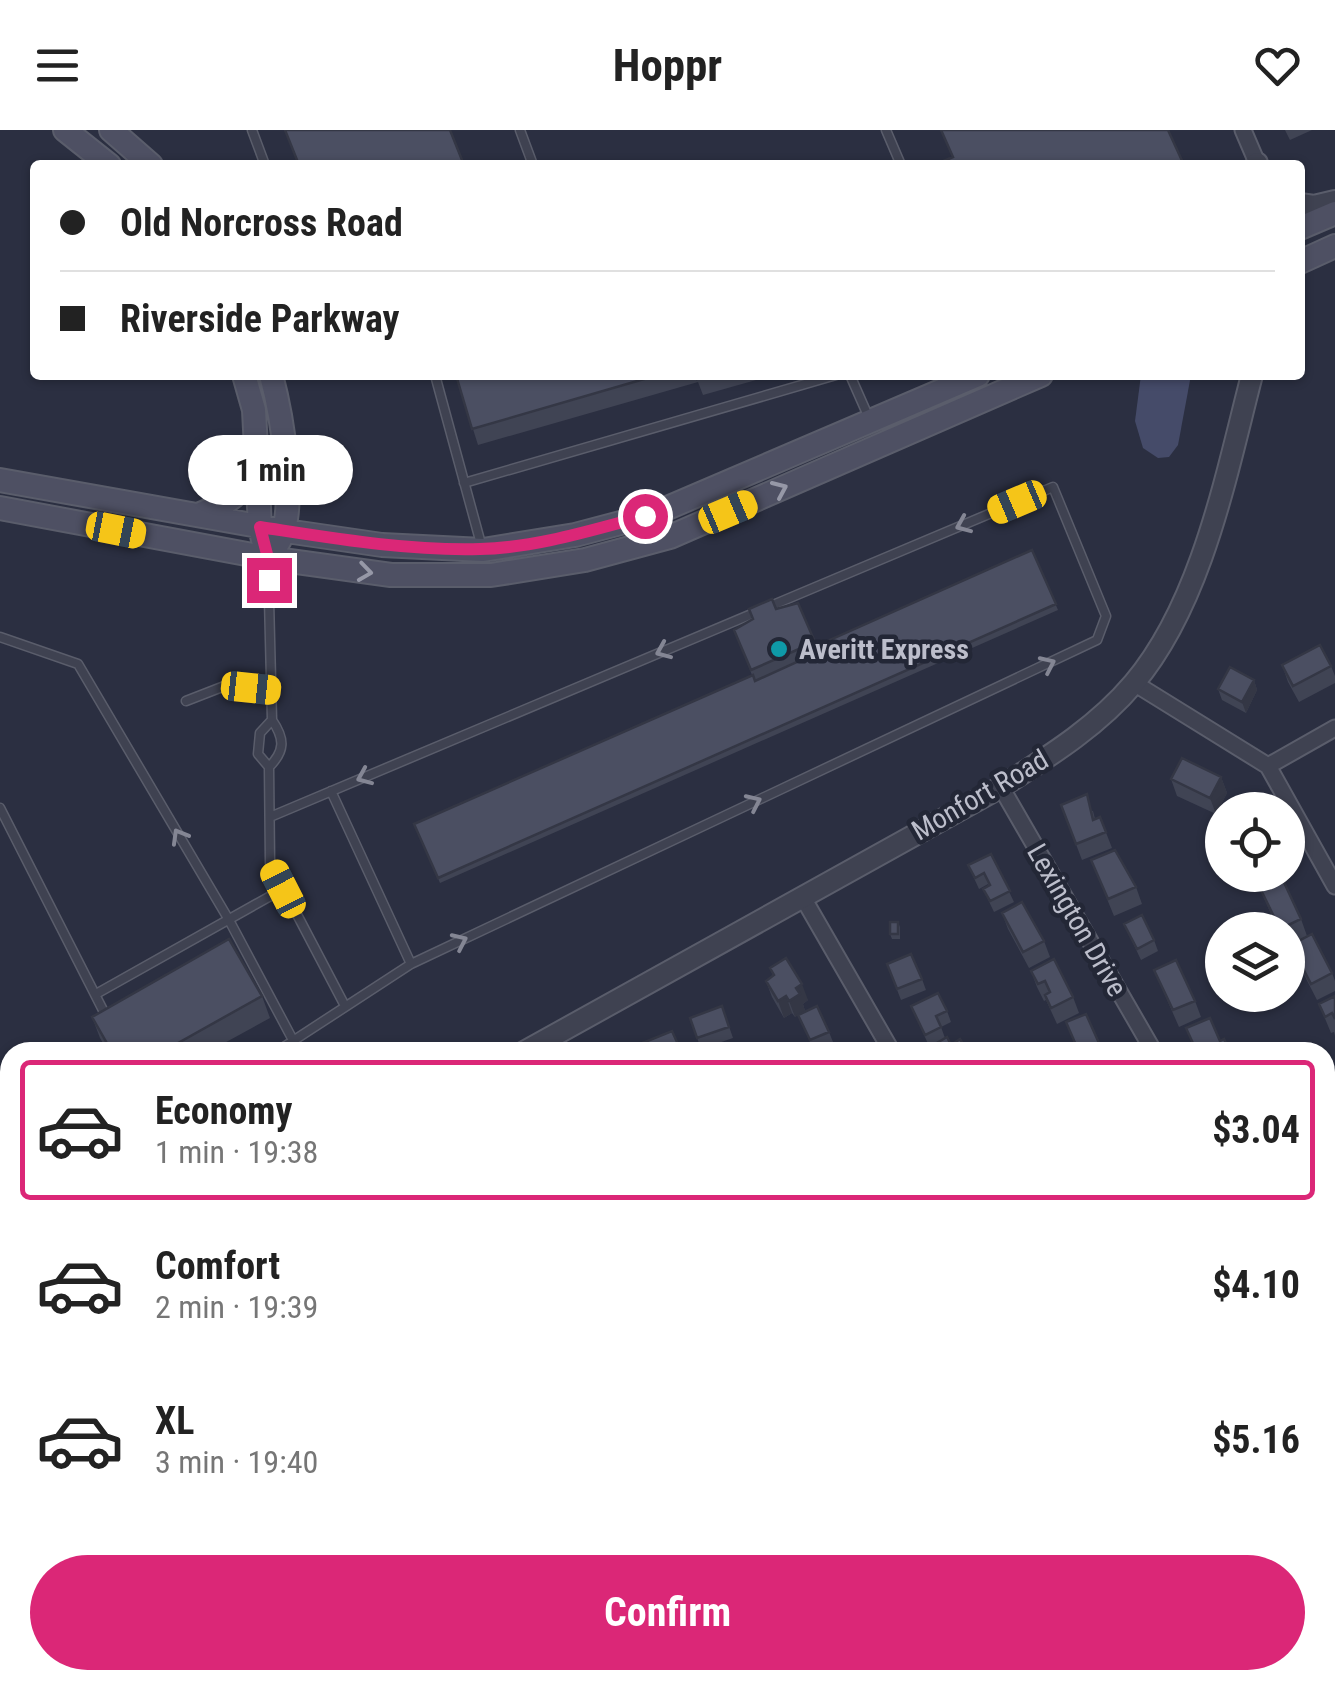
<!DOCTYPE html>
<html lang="en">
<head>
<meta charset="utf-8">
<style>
	body { margin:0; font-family:"Roboto Condensed",sans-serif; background:#f2f2f2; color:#222; height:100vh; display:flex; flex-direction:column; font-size:38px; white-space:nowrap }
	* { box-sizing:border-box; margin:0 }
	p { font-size:32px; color:#767676 }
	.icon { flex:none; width:55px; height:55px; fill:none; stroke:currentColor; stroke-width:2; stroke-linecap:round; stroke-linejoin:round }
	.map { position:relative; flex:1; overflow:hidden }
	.details { position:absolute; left:0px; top:912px; width:1335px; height:648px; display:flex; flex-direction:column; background:#fff; border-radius:30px 30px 0 0; box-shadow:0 2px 8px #0004 }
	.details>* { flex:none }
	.top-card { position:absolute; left:30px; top:30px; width:1275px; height:220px; border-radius:10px; box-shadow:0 2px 8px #0004; display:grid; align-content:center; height:220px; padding:0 30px; background:#fff }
	.tools { position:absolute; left:1205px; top:662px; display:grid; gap:20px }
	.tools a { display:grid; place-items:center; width:100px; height:100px; border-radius:50%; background:#fff; box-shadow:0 2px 8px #0004; font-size:50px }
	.end { position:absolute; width:45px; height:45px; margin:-22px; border:12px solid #db2777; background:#fff; box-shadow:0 0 0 5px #fff }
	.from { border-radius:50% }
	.bubble { position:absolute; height:70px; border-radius:35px; background:#fff; box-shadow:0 2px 8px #0004; font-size:32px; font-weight:700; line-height:70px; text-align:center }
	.car { position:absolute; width:30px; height:60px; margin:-30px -15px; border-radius:12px; box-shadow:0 0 8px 2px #0007; background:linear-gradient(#f5c518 24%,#345 0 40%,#f5c518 0 76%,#345 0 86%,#f5c518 0) }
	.top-card b { display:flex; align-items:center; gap:35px; height:95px; font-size:38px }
	.top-card b+b { border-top:2px solid #e0e0e0 }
	.top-card i { width:25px; height:25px; background:#222 }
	ul { padding:18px 0 0; list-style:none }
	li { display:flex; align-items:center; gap:30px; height:140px; margin:0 20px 15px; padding:0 10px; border:5px solid transparent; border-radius:10px }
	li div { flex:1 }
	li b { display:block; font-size:38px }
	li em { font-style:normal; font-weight:700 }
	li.selected { border-color:#db2777 }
	li>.icon { width:90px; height:90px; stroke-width:1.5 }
	.primary-button { display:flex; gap:20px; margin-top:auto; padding:20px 30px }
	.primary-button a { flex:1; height:115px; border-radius:60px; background:#db2777; color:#fff; font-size:40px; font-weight:700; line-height:115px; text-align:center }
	header { display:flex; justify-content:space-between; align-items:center; height:130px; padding:0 30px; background:#fff; font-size:45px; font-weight:700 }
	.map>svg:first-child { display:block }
	.water { fill:#454b69 }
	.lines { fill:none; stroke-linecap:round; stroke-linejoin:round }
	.service-casing { stroke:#5a5d6b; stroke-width:11 }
	.minor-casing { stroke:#5a5d6b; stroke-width:19 }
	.tertiary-casing { stroke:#5a5d6b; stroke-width:24 }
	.secondary-casing { stroke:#5a5d6b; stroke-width:26 }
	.service { stroke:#3f4251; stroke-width:8 }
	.minor { stroke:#3f4251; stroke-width:15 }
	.tertiary { stroke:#3f4251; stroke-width:20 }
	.secondary { stroke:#4e5063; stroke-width:22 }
	.wall { fill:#404454 }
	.shaded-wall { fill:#343745 }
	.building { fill:#4b4f62; stroke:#343745; stroke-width:2.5 }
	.oneway { stroke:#9698a7 }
	.oneway2 { stroke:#848694 }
	.route { stroke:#db2777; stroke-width:12 }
	.culture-dot { fill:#0f9aa8; stroke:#232736; stroke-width:4 }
	.labels { text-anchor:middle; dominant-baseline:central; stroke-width:9; stroke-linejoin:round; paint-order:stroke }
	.poi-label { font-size:28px; font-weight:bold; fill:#bcbecb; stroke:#232736; text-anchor:start }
	.street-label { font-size:28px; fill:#bcbecb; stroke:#232736 }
</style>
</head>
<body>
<header><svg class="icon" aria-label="menu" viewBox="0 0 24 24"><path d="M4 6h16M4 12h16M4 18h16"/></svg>Hoppr<svg class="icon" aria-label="heart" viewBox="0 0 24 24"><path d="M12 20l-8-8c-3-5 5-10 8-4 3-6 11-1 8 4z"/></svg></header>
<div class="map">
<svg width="1335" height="1558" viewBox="0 0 1335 1558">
	<rect width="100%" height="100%" fill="#2b2f41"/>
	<!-- water -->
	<path class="water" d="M 1141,245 L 1191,245 L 1178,315 L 1169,327 L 1158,328 L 1143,318 L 1135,291 Z"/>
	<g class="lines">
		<!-- service casing -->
		<g class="service-casing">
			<path id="service" d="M 252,0 L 265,35
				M 520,0 L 533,35
				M 886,0 L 901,35
				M 435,245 L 481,414
				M 850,245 L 869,288
				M 464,353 L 836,245
				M 268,429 L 272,590 C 285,609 285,621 269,637
				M 0,507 L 78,534 L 229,790 L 294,912
				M 251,558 L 247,562 L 222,557 L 230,553 L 272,560
				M 186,571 L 222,557
				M 272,590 L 260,603 L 258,624 L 269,637 L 270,733 L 345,876
				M 331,661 L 411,834
				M 0,678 L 107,888
				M 270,687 L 1053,357 L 1106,486 L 1097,510 L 411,834 L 276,922
				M 96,864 L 283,759"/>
		</g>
		<!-- minor casing -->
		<g class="minor-casing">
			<path id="minor" d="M 1243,0 L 1258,35
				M 1134,553 L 1268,636 L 1335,598
				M 1268,636 L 1335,756
				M 1001,657 L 1154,922
				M 802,766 L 892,922
				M 1325,1219 L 1335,1237
				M 0,1513 L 10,1506
				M 205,1550 L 209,1558
				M 473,1550 L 478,1558
				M 734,1550 L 738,1558
				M 990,1550 L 994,1558
				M 1250,1550 L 1255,1558"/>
		</g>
		<!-- tertiary casing -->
		<g class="tertiary-casing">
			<path id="tertiary" d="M 1257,33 L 1257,35
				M 1300,74 L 1314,76 L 1335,71
				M 524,922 L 1001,657 C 1048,627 1097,597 1134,553 C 1202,472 1226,345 1252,245
				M 0,1214 L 10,1209"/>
		</g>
		<!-- secondary casing -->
		<g class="secondary-casing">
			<path id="secondary" d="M 65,0 L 109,35
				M 111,0 L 151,35
				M 1300,98 L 1335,83
				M 1300,132 L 1335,116
				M 244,245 L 254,280 L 260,397 L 263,410
				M 271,245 C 281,282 299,381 278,413
				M 0,350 L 286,401 L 382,415 L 483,420 L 575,405 L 651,385 L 978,245
				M 0,378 L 268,428 L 391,445 L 491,445 L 585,430 L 670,407 L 1041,245
				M 198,385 C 234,370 247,365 244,323"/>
		</g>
		<!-- service -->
		<use href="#service" class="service"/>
		<!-- minor -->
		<use href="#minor" class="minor"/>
		<!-- tertiary -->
		<use href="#tertiary" class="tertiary"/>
		<!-- secondary -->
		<use href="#secondary" class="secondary"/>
	</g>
	<!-- wall -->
	<path class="wall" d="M 1285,0 L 1312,0 L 1290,10 Z
		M 456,245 L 774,245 L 703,265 L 698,252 L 478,315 Z
		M 1032,420 L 1058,480 L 440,753 L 414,694 L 752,545 L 734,500 L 776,479 L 798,473 L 816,516 Z
		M 1282,535 L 1331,536 L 1335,546 L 1335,553 L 1299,572 L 1288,552 Z
		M 1254,550 L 1257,560 L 1246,583 L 1222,570 L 1218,559 Z
		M 1221,647 L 1227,663 L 1216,684 L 1177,666 L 1171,649 Z
		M 1061,675 L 1093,681 L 1095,689 L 1100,687 L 1112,718 L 1082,730 Z
		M 991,724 L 1014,772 L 994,782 L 983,759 L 989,756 L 988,754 L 979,759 L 968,735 Z
		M 1091,730 L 1136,757 L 1142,774 L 1114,786 Z
		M 1245,745 L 1274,745 L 1301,789 L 1307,806 L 1288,815 L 1288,800 L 1278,800 L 1260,759 L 1254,762 Z
		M 1002,783 L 1044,811 L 1050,827 L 1029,838 L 1008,799 Z
		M 898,792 L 900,797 L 900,809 L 892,809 L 890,804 Z
		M 1124,794 L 1154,810 L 1158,821 L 1141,830 Z
		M 1291,815 L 1332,843 L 1335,851 L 1335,861 L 1317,870 L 1297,831 Z
		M 887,834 L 922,849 L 926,860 L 901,870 Z
		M 770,838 L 808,870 L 803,874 L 805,881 L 799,885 L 829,902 L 833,912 L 814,921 L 798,885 L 795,887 L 792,883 L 784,888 L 772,867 L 766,851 L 773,846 Z
		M 1154,840 L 1195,871 L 1201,887 L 1179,897 Z
		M 1031,841 L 1073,867 L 1079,883 L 1057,894 L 1046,870 L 1044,871 L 1037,857 Z
		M 262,866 L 270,888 L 208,922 L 108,922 L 100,908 L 92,887 Z
		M 1335,866 L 1335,906 L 1334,902 L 1331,903 L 1319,874 Z
		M 722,876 L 733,908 L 701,919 L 690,888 Z
		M 911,876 L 947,881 L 951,892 L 941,897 L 945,908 L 929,916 Z
		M 10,1023 L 10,1061 L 9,1061 L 0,1047 L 0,1029 Z
		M 10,1099 L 10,1132 L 0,1137 L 0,1104 Z
		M 0,1273 L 10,1280 L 10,1305 L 0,1311 Z
		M 1325,1303 L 1332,1322 L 1325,1325 Z
		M 1335,1332 L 1335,1393 L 1325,1376 L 1325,1338 Z
		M 10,1384 L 10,1419 L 0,1425 L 0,1390 Z
		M 26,1550 L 54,1550 L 57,1557 L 29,1558 Z
		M 517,1550 L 533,1550 L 521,1557 Z
		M 914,1550 L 941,1550 L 943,1554 L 936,1558 L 919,1558 Z
		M 1038,1550 L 1061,1550 L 1063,1555 L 1085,1558 L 1042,1558 Z"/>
	<!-- shaded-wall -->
	<path class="shaded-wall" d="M 1254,550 L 1257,560 L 1246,583 L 1242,572 Z
		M 1221,647 L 1227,663 L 1216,684 L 1210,668 Z
		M 802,854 L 808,870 L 803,874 L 805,881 L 795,887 L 789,871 L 796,858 Z
		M 786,866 L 792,883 L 784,888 L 778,871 Z
		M 50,1550 L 54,1550 L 56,1558 L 42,1558 Z"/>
	<!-- building -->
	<path class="building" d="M 285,0 L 450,0 L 464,35 L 299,35 Z
		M 941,0 L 1168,0 L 1184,35 L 940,35 L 939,33 L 953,27 Z
		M 456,245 L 658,245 L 472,299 Z
		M 696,245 L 712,245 L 697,249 Z
		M 1032,420 L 1056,474 L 438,748 L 414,694 L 753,545 L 755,551 L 819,522 L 816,516 Z
		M 772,469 L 776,479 L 798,473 L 815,512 L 751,540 L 734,500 L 753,489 L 749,479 Z
		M 1320,515 L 1331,536 L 1293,556 L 1282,535 Z
		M 1230,537 L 1254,550 L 1242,572 L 1218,559 Z
		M 1182,628 L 1221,647 L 1210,668 L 1171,649 Z
		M 1087,664 L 1093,690 L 1100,687 L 1106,702 L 1076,714 L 1061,675 Z
		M 1115,720 L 1136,757 L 1108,769 L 1091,730 Z
		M 991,724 L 1010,761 L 990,771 L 983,759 L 990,755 L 984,743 L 975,748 L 968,735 Z
		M 1282,748 L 1301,789 L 1280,799 L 1260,758 Z
		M 1022,772 L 1044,811 L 1023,822 L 1002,783 Z
		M 1142,785 L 1154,810 L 1137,819 L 1124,794 Z
		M 890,792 L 898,792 L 898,804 L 890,804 Z
		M 1312,804 L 1332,843 L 1311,854 L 1291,815 Z
		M 229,809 L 262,866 L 162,922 L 112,922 L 92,887 Z
		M 911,824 L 922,849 L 897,859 L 887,834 Z
		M 786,828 L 802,854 L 796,858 L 800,864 L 789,871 L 786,866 L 778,871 L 766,851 L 774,845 L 770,838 Z
		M 1054,829 L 1073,867 L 1051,878 L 1045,865 L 1050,862 L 1045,851 L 1038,854 L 1031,841 Z
		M 1176,830 L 1195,871 L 1173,880 L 1154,840 Z
		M 938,863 L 947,881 L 936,886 L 941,897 L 925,905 L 911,876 Z
		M 1335,866 L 1335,889 L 1332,883 L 1325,887 L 1319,874 Z
		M 722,876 L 729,897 L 697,908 L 690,888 Z
		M 817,876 L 829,902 L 810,910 L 798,885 Z
		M 1086,884 L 1103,922 L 1079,922 L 1066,892 Z
		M 1210,888 L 1220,911 L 1224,909 L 1230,922 L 1197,922 L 1186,898 Z
		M 672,901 L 681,921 L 676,922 L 644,922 L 640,914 Z
		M 947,907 L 951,915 L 960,909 L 968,922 L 934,922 L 930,917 Z
		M 841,917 L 844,922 L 830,922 Z
		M 10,1023 L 10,1047 L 5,1050 L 0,1042 L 0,1029 Z
		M 10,1099 L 10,1119 L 0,1124 L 0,1104 Z
		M 1335,1123 L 1335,1153 L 1334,1154 L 1325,1135 L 1325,1128 Z
		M 4,1270 L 10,1280 L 10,1291 L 0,1297 L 0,1273 Z
		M 1335,1332 L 1335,1375 L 1330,1378 L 1325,1369 L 1325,1338 Z
		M 10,1384 L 10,1406 L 0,1412 L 0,1390 Z
		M 28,1550 L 50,1550 L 42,1558 L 37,1558 Z
		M 124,1550 L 149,1550 L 152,1558 L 128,1558 Z
		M 253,1550 L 278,1550 L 282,1558 L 257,1558 Z
		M 392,1550 L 418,1550 L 422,1558 L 396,1558 Z
		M 663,1550 L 685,1550 L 689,1558 L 667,1558 Z
		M 776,1550 L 797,1550 L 801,1558 L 780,1558 Z
		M 1073,1550 L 1081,1550 L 1085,1558 L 1057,1558 Z
		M 1188,1550 L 1197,1550 L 1199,1555 L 1205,1553 L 1207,1558 L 1182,1558 L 1180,1553 Z
		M 1292,1550 L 1313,1550 L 1316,1558 L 1295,1558 Z
		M 547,1552 L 551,1558 L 536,1558 Z"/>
	<!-- one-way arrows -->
	<defs><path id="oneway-chevron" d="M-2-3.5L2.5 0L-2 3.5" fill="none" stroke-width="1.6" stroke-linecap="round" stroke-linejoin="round" transform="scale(2.5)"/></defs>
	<g class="oneway">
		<use href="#oneway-chevron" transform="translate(780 359) rotate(-24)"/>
		<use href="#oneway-chevron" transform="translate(365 442) rotate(8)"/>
	</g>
	<g class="oneway2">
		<use href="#oneway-chevron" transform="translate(963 395) rotate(157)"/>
		<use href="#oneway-chevron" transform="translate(663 521) rotate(157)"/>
		<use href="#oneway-chevron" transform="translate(1048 534) rotate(-25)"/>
		<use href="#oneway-chevron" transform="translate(364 647) rotate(157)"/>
		<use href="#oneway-chevron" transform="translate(754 672) rotate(-25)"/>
		<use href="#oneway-chevron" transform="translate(179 706) rotate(-120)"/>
		<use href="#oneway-chevron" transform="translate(460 811) rotate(-25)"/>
	</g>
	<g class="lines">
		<!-- route -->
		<path class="route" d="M 269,450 L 268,428 L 260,397 C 332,408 406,421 480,419 C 535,418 592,400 645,386"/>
	</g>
	<!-- markers -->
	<circle class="culture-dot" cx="779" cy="519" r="10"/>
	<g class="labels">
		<!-- poi labels -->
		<g class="poi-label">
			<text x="799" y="519">Averitt Express</text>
		</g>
		<!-- street labels -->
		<g class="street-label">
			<text transform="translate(980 665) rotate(-30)">Monfort Road</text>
			<text transform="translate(1077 790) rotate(60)">Lexington Drive</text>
		</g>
	</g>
</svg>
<div class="tools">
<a><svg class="icon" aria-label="locate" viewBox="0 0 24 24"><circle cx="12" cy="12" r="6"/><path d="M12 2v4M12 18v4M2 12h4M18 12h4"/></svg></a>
<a><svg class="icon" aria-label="layers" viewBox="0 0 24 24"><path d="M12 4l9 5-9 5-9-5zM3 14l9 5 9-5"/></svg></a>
</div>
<i class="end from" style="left:645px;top:386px"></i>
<i class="end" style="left:269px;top:450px"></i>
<div class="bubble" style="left:188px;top:305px;width:165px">1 min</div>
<i class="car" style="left:1017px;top:372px;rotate:247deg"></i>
<i class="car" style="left:728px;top:382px;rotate:67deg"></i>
<i class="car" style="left:116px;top:400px;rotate:101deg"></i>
<i class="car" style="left:251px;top:558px;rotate:96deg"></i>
<i class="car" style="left:283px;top:759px;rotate:333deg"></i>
<div class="top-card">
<b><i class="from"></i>Old Norcross Road</b>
<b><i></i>Riverside Parkway</b>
</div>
<section class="details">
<ul>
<li class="selected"><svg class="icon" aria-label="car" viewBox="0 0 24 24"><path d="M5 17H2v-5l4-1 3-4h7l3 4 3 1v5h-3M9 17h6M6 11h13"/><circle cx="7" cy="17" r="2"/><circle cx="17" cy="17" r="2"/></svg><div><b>Economy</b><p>1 min · 19:38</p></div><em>$3.04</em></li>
<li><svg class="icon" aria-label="car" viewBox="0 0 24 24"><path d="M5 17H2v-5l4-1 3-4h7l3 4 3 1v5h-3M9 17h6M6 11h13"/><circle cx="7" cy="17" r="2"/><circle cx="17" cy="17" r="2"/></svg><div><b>Comfort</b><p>2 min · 19:39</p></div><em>$4.10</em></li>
<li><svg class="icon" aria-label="car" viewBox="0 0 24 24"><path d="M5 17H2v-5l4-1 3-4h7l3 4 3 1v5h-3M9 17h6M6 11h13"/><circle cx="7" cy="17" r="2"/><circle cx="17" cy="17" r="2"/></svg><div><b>XL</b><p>3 min · 19:40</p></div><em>$5.16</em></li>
</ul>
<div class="primary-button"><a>Confirm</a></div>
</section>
</div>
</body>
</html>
